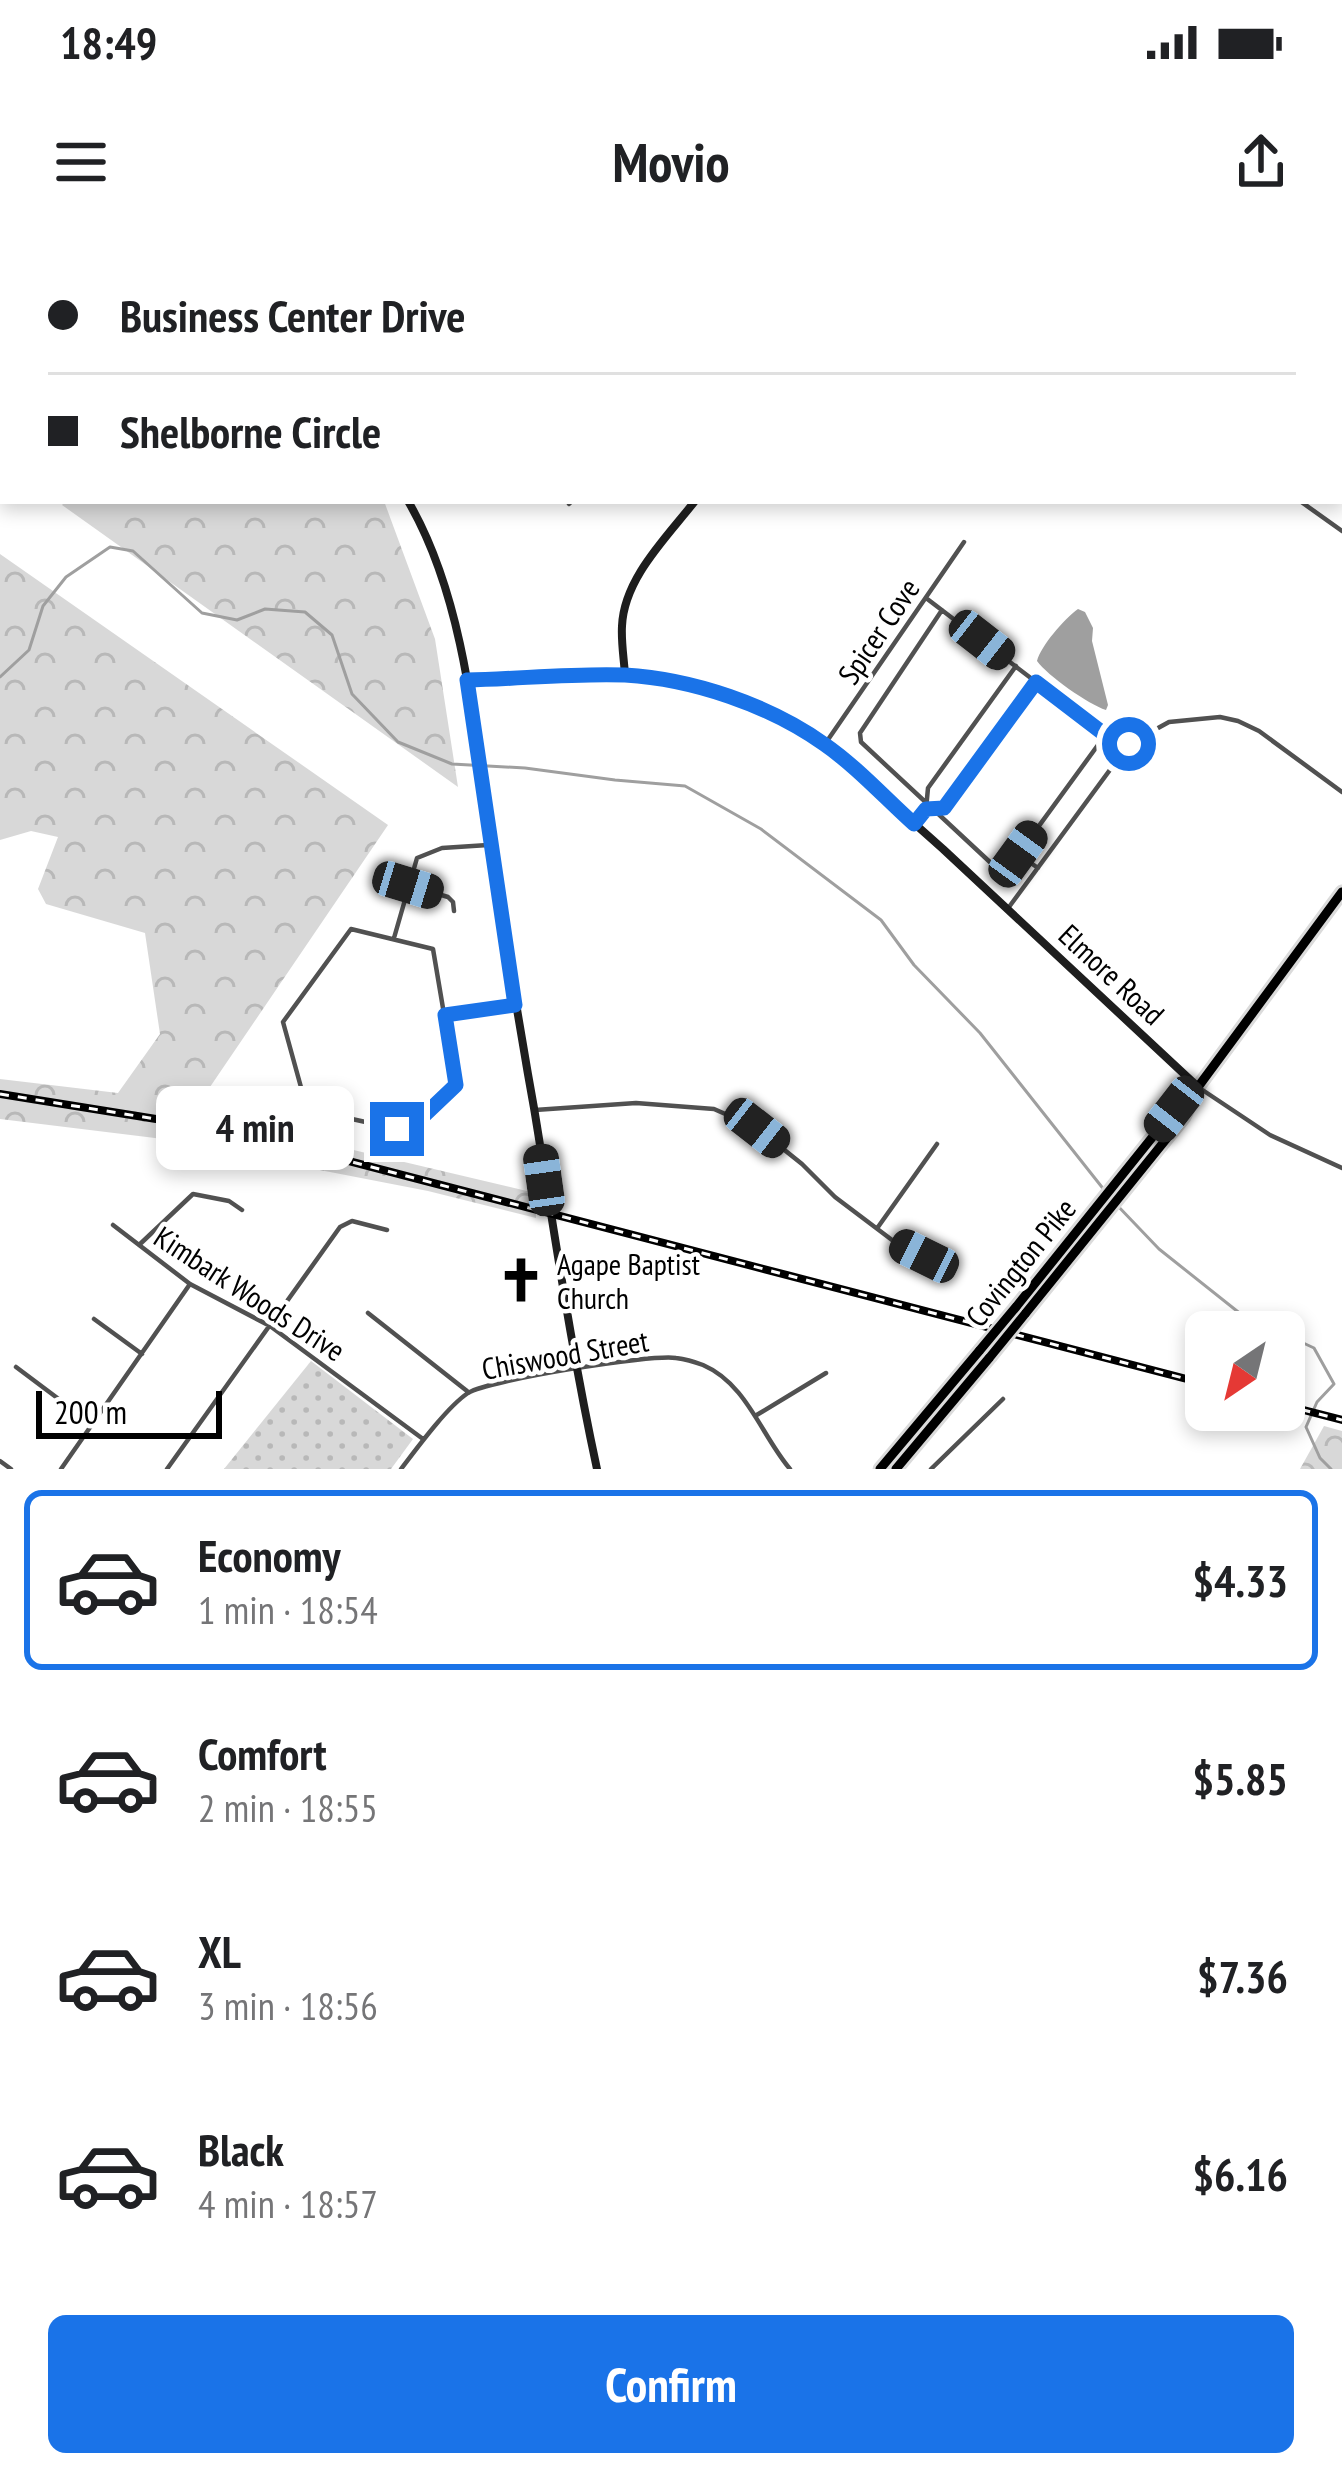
<!DOCTYPE html>
<html lang="en">
<head>
<meta charset="utf-8">
<style>
	body { margin:0; font-family:"PT Sans Narrow",sans-serif; background:#f2f2f2; color:#202124; height:100vh; display:flex; flex-direction:column; font-size:45px; white-space:nowrap }
	* { box-sizing:border-box; margin:0 }
	p { font-size:39px; color:#757577 }
	.icon { flex:none; width:66px; height:66px; fill:none; stroke:currentColor; stroke-width:2; stroke-linecap:round; stroke-linejoin:round }
	.map { position:relative; height:1229px; overflow:hidden }
	.sheet { display:flex; flex-direction:column; background:#fff; flex:1 }
	.sheet>* { flex:none }
	.guide { position:absolute; left:0px; top:0px; width:1344px; height:264px; box-shadow:0 6px 18px #0003; display:grid; align-content:center; height:264px; padding:0 48px; background:#fff }
	.needle { width:78px; rotate:215deg }
	.tools { position:absolute; left:1185px; top:1071px; display:grid; gap:24px }
	.tools a { display:grid; place-items:center; width:120px; height:120px; border-radius:18px; background:#fff; box-shadow:0 6px 18px #0003; font-size:60px }
	.scale { position:absolute; left:36px; bottom:30px; width:186px; box-sizing:border-box; padding-left:12px; border:6px solid #000; border-top:0; font-size:33px; line-height:42px; white-space:nowrap; color:#000; -webkit-text-stroke:9px #fff; paint-order:stroke }
	.end { position:absolute; width:54px; height:54px; margin:-27px; border:15px solid #1a73e8; background:#fff; box-shadow:0 0 0 6px #fff }
	.from { border-radius:50% }
	.bubble { position:absolute; height:84px; border-radius:18px; background:#fff; box-shadow:0 6px 18px #0003; font-size:39px; font-weight:800; line-height:84px; text-align:center }
	.car { position:absolute; width:36px; height:72px; margin:-36px -18px; border-radius:15px; box-shadow:0 0 9px 3px #0007; background:linear-gradient(#222 24%,#8ab4d8 0 40%,#222 0 76%,#8ab4d8 0 86%,#222 0) }
	.guide b { display:flex; align-items:center; gap:42px; height:114px; font-size:45px }
	.guide b+b { border-top:3px solid #e0e0e0 }
	.guide i { width:30px; height:30px; background:#202124 }
	ul { padding:21px 0 0; list-style:none }
	li { display:flex; align-items:center; gap:36px; height:180px; margin:0 24px 18px; padding:0 24px; border:6px solid transparent; border-radius:18px }
	li div { flex:1 }
	li b { display:block; font-size:45px }
	li em { font-style:normal; font-weight:800 }
	li.current { border-color:#1a73e8 }
	li>.icon { width:108px; height:108px; stroke-width:1.5 }
	.cta { display:flex; gap:24px; margin-top:auto; padding:24px 48px }
	.cta a { flex:1; height:138px; border-radius:18px; background:#1a73e8; color:#fff; font-size:48px; font-weight:800; line-height:138px; text-align:center }
	.status { display:flex; justify-content:space-between; align-items:center; height:84px; padding:0 60px; background:#fff; direction:ltr }
	.status svg { height:33px; fill:currentColor }
	header { display:flex; justify-content:space-between; align-items:center; height:156px; padding:0 48px; background:#fff; font-size:54px; font-weight:800 }
	.map>svg:first-child { display:block }
	.forest { fill:url(#forest-crowns) }
	.park { fill:url(#park-dots) }
	.water { fill:#9f9f9f }
	.lines { fill:none; stroke-linecap:round; stroke-linejoin:round }
	.stream { stroke:#9f9f9f; stroke-width:3 }
	.primary-casing { stroke:#dbdbdb; stroke-width:15 }
	.street { stroke:#515151; stroke-width:4.5 }
	.secondary { stroke:#1e1e1e; stroke-width:8 }
	.primary { stroke:#000; stroke-width:9 }
	.rail-casing { stroke:#000; stroke-width:8 }
	.rail { stroke:#fff; stroke-width:3; stroke-dasharray:9; stroke-linecap:butt }
	.primary-bridge-casing { stroke:#dbdbdb; stroke-width:15; stroke-linecap:butt }
	.primary-bridge { stroke:#000; stroke-width:9 }
	.route { stroke:#1a73e8; stroke-width:15 }
	.labels { text-anchor:middle; dominant-baseline:central; stroke-width:9; stroke-linejoin:round; paint-order:stroke }
	.street-label { font-size:30px; fill:#000; stroke:#fff }
	.poi-label { font-size:30px; fill:#000; stroke:#fff; text-anchor:start }
</style>
</head>
<body>
<div class="status"><b>18:49</b><svg viewBox="0 0 49 12"><path d="M0 12V9h3v3zM5 12V6h3v6zM10 12V3h3v9zM15 12V0h3v12zM26 1h20v11H26zM47 4h2v5h-2z"/></svg></div>
<header><svg class="icon" aria-label="menu" viewBox="0 0 24 24"><path d="M4 6h16M4 12h16M4 18h16"/></svg>Movio<svg class="icon" aria-label="share" viewBox="0 0 24 24"><path d="M12 15V3M7 8l5-5 5 5M5 13v7h14v-7"/></svg></header>
<div class="map">
<svg width="1342" height="1229" viewBox="0 0 1342 1229">
	<defs>
		<pattern id="forest-crowns" width="20" height="18" patternUnits="userSpaceOnUse" patternTransform="scale(3)"><rect width="20" height="18" fill="#d8d8d8"/><path d="M2 6a3 3 0 1 1 6 0M12 15a3 3 0 1 1 6 0" fill="none" stroke="#b8b8b8"/></pattern>
		<pattern id="park-dots" width="8" height="8" patternUnits="userSpaceOnUse" patternTransform="scale(3)"><rect width="8" height="8" fill="#d8d8d8"/><path d="M2 2h.1M6 6h.1" fill="none" stroke="#b8b8b8" stroke-width="1.8" stroke-linecap="round"/></pattern>
	</defs>
	<rect width="100%" height="100%" fill="#fff"/>
	<!-- forest -->
	<path class="forest" d="M 66,261 L 384,261 L 435,399 L 458,547 L 62,265 Z
		M 0,314 L 388,585 L 193,872 L 535,953 L 536,978 L 428,951 L 155,898 L 0,879 L 0,839 L 118,853 L 160,794 L 145,693 L 46,664 L 38,649 L 58,597 L 31,591 L 0,600 Z
		M 1324,1186 L 1342,1191 L 1342,1229 L 1300,1229 Z"/>
	<!-- park -->
	<path class="park" d="M 311,1121 L 413,1199 L 391,1229 L 224,1229 Z"/>
	<!-- water -->
	<path class="water" d="M 1078,369 L 1085,372 L 1093,388 L 1092,401 L 1108,465 L 1106,470 C 1088,464 1048,436 1037,421 C 1041,406 1064,379 1078,369 Z"/>
	<g class="lines">
		<!-- stream -->
		<path class="stream" d="M 0,437 L 29,410 L 43,366 L 66,337 L 110,307 L 133,311 L 202,373 L 237,380 L 265,369 L 305,372 L 332,395 L 352,454 L 398,502 L 452,524 L 525,528 L 615,540 L 685,546 L 761,589 L 881,680 L 914,725 L 980,793 L 1105,951
			M 1115,963 L 1159,1009 L 1242,1075 L 1279,1092
			M 1284,1094 L 1314,1108 L 1334,1144 L 1317,1162 L 1306,1187 L 1320,1218 L 1331,1229"/>
		<!-- primary casing -->
		<g class="primary-casing">
			<path id="primary" d="M 1016,1067 L 1175,869 L 1198,847 L 1342,652
				M 1025,1074 L 1184,877 L 1194,856
				M 880,1229 L 980,1110
				M 896,1229 L 990,1117"/>
		</g>
		<!-- street -->
		<path class="street" d="M 387,0 L 391,3
			M 655,0 L 659,3
			M 804,0 L 808,3
			M 32,3 L 35,0
			M 78,3 L 80,0
			M 412,3 L 414,0
			M 693,3 L 695,0
			M 1102,3 L 1108,0
			M 0,48 L 3,43
			M 1300,261 L 1342,291
			M 569,264 L 572,261
			M 926,358 L 1125,510
			M 942,370 L 860,493 L 861,502 L 992,624 L 1000,629 L 1009,627 L 1106,494
			M 825,504 L 964,302
			M 932,569 L 944,569 L 1036,442
			M 914,584 L 926,569 L 928,548 L 1016,426
			M 1018,614 L 1038,628
			M 408,645 L 448,657 L 453,662 L 454,671
			M 1009,667 L 1129,504 L 1169,482 L 1220,477 L 1238,481 L 1259,491 L 1342,552
			M 351,689 L 433,709 L 456,845 L 415,884 L 397,889 L 307,869 L 283,782 Z
			M 394,698 L 417,618 L 442,608 L 488,605
			M 445,775 L 515,765
			M 1198,847 L 1270,895 L 1342,928
			M 535,870 L 636,863 L 714,869 L 757,888 L 802,924 L 835,957 L 892,1000 L 924,1016
			M 113,985 L 190,1044 L 270,1086 L 423,1199
			M 878,987 L 937,904
			M 139,1005 L 193,954 L 229,961 L 242,970
			M 368,1073 L 467,1151
			M 94,1079 L 142,1114
			M 16,1127 L 92,1184
			M 755,1176 L 826,1133
			M 0,1221 L 11,1229
			M 61,1229 L 190,1044
			M 167,1229 L 340,987 L 352,981 L 387,990
			M 401,1229 C 417,1208 447,1167 468,1153 C 489,1140 650,1114 676,1118 C 684,1119 695,1122 703,1125 C 747,1144 761,1195 790,1229
			M 931,1229 L 1003,1159"/>
		<!-- secondary -->
		<path class="secondary" d="M 172,0 L 176,3
			M 891,3 L 893,0
			M 408,261 C 470,367 476,514 494,633 C 507,712 520,790 534,868 C 554,989 571,1109 597,1229
			M 625,435 C 624,419 621,402 622,386 C 624,338 667,297 695,261
			M 467,440 L 625,435 L 697,448 L 732,458 L 779,477 L 825,504 L 943,609 L 1198,847"/>
		<!-- primary -->
		<use href="#primary" class="primary"/>
		<!-- rail casing -->
		<g class="rail-casing">
			<path id="rail" d="M 0,854 L 237,892 L 1206,1144
				M 1284,1165 L 1342,1180"/>
		</g>
		<!-- rail -->
		<use href="#rail" class="rail"/>
		<!-- primary-bridge casing -->
		<g class="primary-bridge-casing">
			<path id="primary-bridge" d="M 980,1110 L 1016,1067
				M 990,1117 L 1025,1074"/>
		</g>
		<!-- primary-bridge -->
		<use href="#primary-bridge" class="primary-bridge"/>
	</g>
	<g class="lines">
		<!-- route -->
		<path class="route" d="M 397,889 L 415,884 L 456,845 L 445,775 L 515,765 L 467,440 C 519,439 573,433 625,435 C 693,439 769,465 824,504 C 856,526 885,558 914,584 L 926,569 L 944,568 L 1036,442 L 1125,510 L 1129,504"/>
	</g>
	<!-- icons -->
	<defs>
		<g id="church-bare" transform="scale(3.6)"><path d="M-1.2-6h2.4v3.5h3.3v2.4h-3.3V6h-2.4V-.1h-3.3v-2.4h3.3Z" fill="#000" stroke="#fff" stroke-width="2.5" paint-order="stroke"/></g>
	</defs>
	<g fill-rule="evenodd">
		<use href="#church-bare" x="521" y="1040"/>
	</g>
	<g class="labels">
		<!-- street labels -->
		<g class="street-label">
			<text transform="translate(878 391) rotate(-56)">Spicer Cove</text>
			<text transform="translate(1112 734) rotate(43)">Elmore Road</text>
			<text transform="translate(1020 1022) rotate(-51)">Covington Pike</text>
			<text transform="translate(250 1053) rotate(33)">Kimbark Woods Drive</text>
			<text transform="translate(565 1114) rotate(-10)">Chiswood Street</text>
		</g>
		<!-- poi labels -->
		<g class="poi-label">
			<text x="557" y="1023">Agape Baptist<tspan x="557" dy="34">Church</tspan></text>
		</g>
	</g>
</svg>
<div class="tools">
<a><svg class="needle" viewBox="-14 -14 28 28"><path d="M0-13l5 13h-10z" fill="#e53935"/><path d="M0 13l5-13h-10z" fill="#757577"/></svg></a>
</div>
<div class="scale">200 m</div>
<i class="end from" style="left:1129px;top:504px"></i>
<i class="end" style="left:397px;top:889px"></i>
<div class="bubble" style="left:156px;top:846px;width:198px">4 min</div>
<i class="car" style="left:982px;top:400px;rotate:128deg"></i>
<i class="car" style="left:1018px;top:614px;rotate:36deg"></i>
<i class="car" style="left:408px;top:645px;rotate:107deg"></i>
<i class="car" style="left:1174px;top:869px;rotate:218deg"></i>
<i class="car" style="left:757px;top:888px;rotate:128deg"></i>
<i class="car" style="left:544px;top:940px;rotate:352deg"></i>
<i class="car" style="left:924px;top:1016px;rotate:296deg"></i>
<div class="guide">
<b><i class="from"></i>Business Center Drive</b>
<b><i></i>Shelborne Circle</b>
</div>
</div>
<section class="sheet">
<ul>
<li class="current"><svg class="icon" aria-label="car" viewBox="0 0 24 24"><path d="M5 17H2v-5l4-1 3-4h7l3 4 3 1v5h-3M9 17h6M6 11h13"/><circle cx="7" cy="17" r="2"/><circle cx="17" cy="17" r="2"/></svg><div><b>Economy</b><p>1 min · 18:54</p></div><em>$4.33</em></li>
<li><svg class="icon" aria-label="car" viewBox="0 0 24 24"><path d="M5 17H2v-5l4-1 3-4h7l3 4 3 1v5h-3M9 17h6M6 11h13"/><circle cx="7" cy="17" r="2"/><circle cx="17" cy="17" r="2"/></svg><div><b>Comfort</b><p>2 min · 18:55</p></div><em>$5.85</em></li>
<li><svg class="icon" aria-label="car" viewBox="0 0 24 24"><path d="M5 17H2v-5l4-1 3-4h7l3 4 3 1v5h-3M9 17h6M6 11h13"/><circle cx="7" cy="17" r="2"/><circle cx="17" cy="17" r="2"/></svg><div><b>XL</b><p>3 min · 18:56</p></div><em>$7.36</em></li>
<li><svg class="icon" aria-label="car" viewBox="0 0 24 24"><path d="M5 17H2v-5l4-1 3-4h7l3 4 3 1v5h-3M9 17h6M6 11h13"/><circle cx="7" cy="17" r="2"/><circle cx="17" cy="17" r="2"/></svg><div><b>Black</b><p>4 min · 18:57</p></div><em>$6.16</em></li>
</ul>
<div class="cta"><a>Confirm</a></div>
</section>
</body>
</html>
